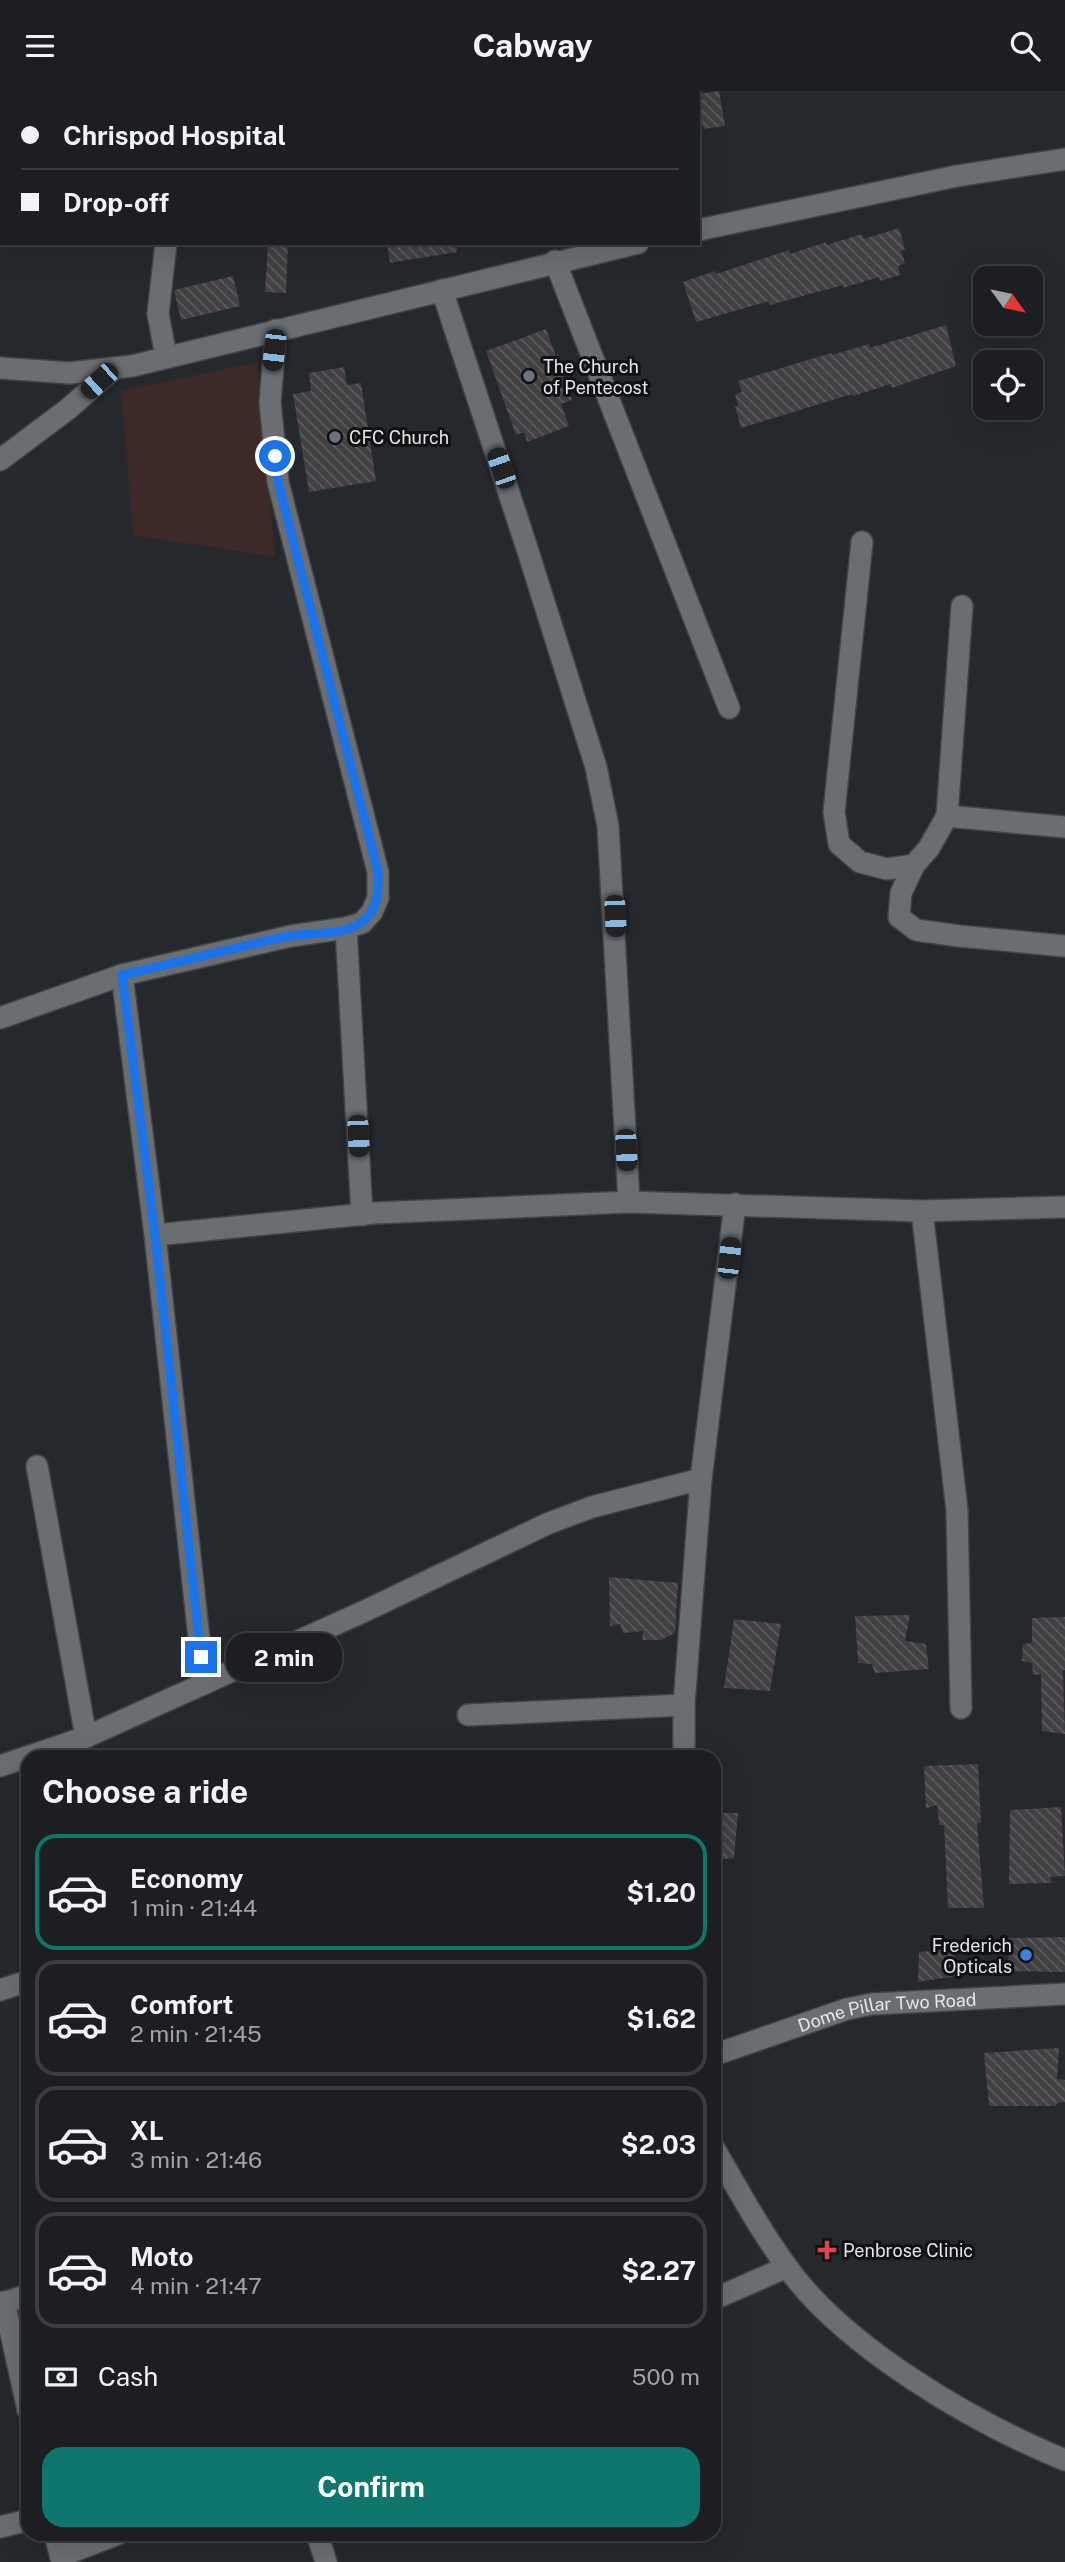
<!DOCTYPE html>
<html lang="en">
<head>
<meta charset="utf-8">
<style>
	body { margin:0; font-family:"Public Sans",sans-serif; background:#292b2e; color:#f1f3f6; height:100vh; display:flex; flex-direction:column; font-size:26px; white-space:nowrap }
	* { box-sizing:border-box; margin:0 }
	p { font-size:23px; color:#a0a2a5 }
	.icon { flex:none; width:38px; height:38px; fill:none; stroke:currentColor; stroke-width:2; stroke-linecap:round; stroke-linejoin:round }
	.map { position:relative; flex:1; overflow:hidden }
	.sheet { position:absolute; left:21px; top:1659px; width:700px; height:791px; display:flex; flex-direction:column; background:#1c1e21; border-radius:21px; box-shadow:0 7px 28px #0002,0 0 0 2px #3a3c3f }
	.sheet>* { flex:none }
	.guide { position:absolute; left:0px; top:0px; width:700px; height:154px; box-shadow:0 7px 28px #0002,0 0 0 2px #3a3c3f; display:grid; align-content:center; height:154px; padding:0 21px; background:#1c1e21 }
	.needle { width:46px; rotate:123deg }
	.buttons { position:absolute; left:973px; top:175px; display:grid; gap:14px }
	.buttons a { display:grid; place-items:center; width:70px; height:70px; border-radius:14px; background:#1c1e21; box-shadow:0 7px 28px #0002,0 0 0 2px #3a3c3f; font-size:35px }
	.end { position:absolute; width:32px; height:32px; margin:-16px; border:9px solid #1a73e8; background:#fff; box-shadow:0 0 0 4px #fff }
	.from { border-radius:50% }
	.bubble { position:absolute; height:49px; border-radius:21px; background:#1c1e21; box-shadow:0 7px 28px #0002,0 0 0 2px #3a3c3f; font-size:23px; font-weight:700; line-height:49px; text-align:center }
	.car { position:absolute; width:21px; height:42px; margin:-21px -10px; border-radius:9px; box-shadow:0 0 5px 2px #0007; background:linear-gradient(#222 24%,#8ab4d8 0 40%,#222 0 76%,#8ab4d8 0 86%,#222 0) }
	.guide b { display:flex; align-items:center; gap:24px; height:66px; font-size:26px }
	.guide b+b { border-top:2px solid #3a3c3f }
	.guide i { width:18px; height:18px; background:#f1f3f6 }
	ul { padding:0; list-style:none }
	li { display:flex; align-items:center; gap:21px; height:116px; margin:0 14px 10px; padding:0 7px; border:4px solid #3a3c3f; border-radius:21px }
	li div { flex:1 }
	li b { display:block; font-size:26px }
	li em { font-style:normal; font-weight:700 }
	li.current { border-color:#0f766e }
	li>.icon { width:63px; height:63px; stroke-width:1.5 }
	h2 { padding:0 21px; font-size:32px; line-height:84px }
	.pay { display:flex; align-items:center; gap:18px; height:77px; padding:0 21px; font-size:26px }
	.pay p { margin-inline-start:auto }
	.cta { display:flex; gap:14px; margin-top:auto; padding:14px 21px }
	.cta a { flex:1; height:80px; border-radius:21px; background:#0f766e; color:#fff; font-size:28px; font-weight:700; line-height:80px; text-align:center }
	header { display:flex; justify-content:space-between; align-items:center; height:91px; padding:0 21px; background:#1c1e21; font-size:32px; font-weight:700 }
	.map>svg:first-child { display:block }
	.medical { fill:#3d2927 }
	.building { fill:url(#building-back-hatch) }
	.lines { fill:none; stroke-linecap:round; stroke-linejoin:round }
	.minor-casing { stroke:#424447; stroke-width:24 }
	.minor { stroke:#6a6d72; stroke-width:21 }
	.route { stroke:#1a73e8; stroke-width:9 }
	.worship-dot { fill:#6b7280; stroke:#101112; stroke-width:2.5 }
	.shop-dot { fill:#3f7fe0; stroke:#101112; stroke-width:2.5 }
	.health-dot { fill:#e0444e; stroke:#101112; stroke-width:2.5 }
	.labels { text-anchor:middle; dominant-baseline:central; stroke-width:6; stroke-linejoin:round; paint-order:stroke }
	.poi-label { font-size:18px; fill:#e4e5e8; stroke:#101112; text-anchor:start }
	.street-label { font-size:18px; fill:#e4e5e8; stroke:#101112 }
</style>
</head>
<body>
<header><svg class="icon" aria-label="menu" viewBox="0 0 24 24"><path d="M4 6h16M4 12h16M4 18h16"/></svg>Cabway<svg class="icon" aria-label="search" viewBox="0 0 24 24"><circle cx="10" cy="10" r="6"/><path d="M15 15l6 6"/></svg></header>
<div class="map">
<svg width="1065" height="2471" viewBox="0 0 1065 2471">
	<defs>
		<pattern id="building-back-hatch" width="6" height="6" patternUnits="userSpaceOnUse" patternTransform="scale(1.75)"><rect width="6" height="6" fill="#434043"/><path d="M-1 5l2 2M0 0l6 6M5-1l2 2" fill="none" stroke="#5e5b5e"/></pattern>
	</defs>
	<rect width="100%" height="100%" fill="#25282c"/>
	<!-- medical -->
	<path class="medical" d="M 257,271 L 275,466 L 133,444 L 121,300 Z"/>
	<!-- building -->
	<path class="building" d="M 719,0 L 725,35 L 704,38 L 703,34 L 698,35 L 698,3 Z
		M 899,137 L 905,158 L 901,160 L 905,172 L 898,175 L 900,184 L 880,190 L 879,186 L 843,197 L 843,194 L 770,214 L 769,210 L 696,231 L 683,191 L 715,180 L 716,183 L 789,159 L 790,163 L 826,151 L 827,154 L 862,143 L 864,148 Z
		M 268,152 L 288,152 L 286,202 L 265,201 Z
		M 387,152 L 456,152 L 457,161 L 390,172 Z
		M 233,185 L 240,215 L 181,229 L 174,199 Z
		M 946,234 L 956,275 L 892,297 L 891,293 L 853,305 L 852,303 L 741,337 L 735,316 L 738,315 L 735,303 L 742,301 L 738,290 L 831,262 L 832,264 L 869,253 L 870,257 Z
		M 546,238 L 572,309 L 561,313 L 569,335 L 527,351 L 524,341 L 516,344 L 486,260 Z
		M 344,276 L 347,294 L 361,292 L 376,390 L 309,401 L 293,303 L 311,300 L 309,282 Z
		M 609,1486 L 678,1492 L 675,1542 L 661,1549 L 642,1549 L 643,1540 L 623,1542 L 620,1533 L 610,1535 Z
		M 910,1524 L 905,1550 L 926,1553 L 929,1578 L 875,1582 L 872,1573 L 858,1572 L 855,1525 Z
		M 1065,1526 L 1065,1579 L 1063,1579 L 1065,1643 L 1042,1640 L 1041,1583 L 1033,1584 L 1032,1572 L 1022,1570 L 1023,1553 L 1032,1552 L 1032,1527 Z
		M 734,1528 L 781,1533 L 770,1600 L 724,1597 Z
		M 978,1673 L 981,1732 L 977,1732 L 984,1817 L 948,1817 L 944,1734 L 939,1734 L 937,1714 L 926,1717 L 924,1675 Z
		M 1061,1716 L 1065,1785 L 1050,1786 L 1052,1792 L 1009,1793 L 1010,1719 Z
		M 714,1722 L 738,1722 L 734,1767 L 714,1769 Z
		M 1065,1846 L 1065,1881 L 1008,1880 L 1009,1847 Z
		M 954,1858 L 956,1885 L 918,1891 L 919,1861 Z
		M 1059,1957 L 1057,1988 L 1065,1989 L 1065,2011 L 1057,2012 L 1056,2015 L 989,2015 L 984,1962 Z"/>
	<g class="lines">
		<!-- minor casing -->
		<g class="minor-casing">
			<g id="minor">
				<path d="M 648,0 L 648,2"/>
				<path d="M 200,2 L 201,0"/>
				<path d="M 0,42 L 2,42"/>
				<path d="M 698,139 L 957,85 L 1065,68"/>
				<path d="M 166,152 L 158,223 L 166,265"/>
				<path d="M 555,170 L 729,617"/>
				<path d="M 442,199 L 526,454 L 596,676 L 608,735 L 629,1111"/>
				<path d="M 0,277 L 70,282 L 132,275 L 638,152"/>
				<path d="M 0,369 L 68,318 L 115,277"/>
				<path d="M 862,451 L 834,721 L 839,753 L 860,771 L 887,778 L 914,774 L 929,757 L 947,725 L 962,515"/>
				<path d="M 947,725 L 1065,736"/>
				<path d="M 914,774 L 901,802 L 899,826 L 916,839 L 959,845 L 1065,855"/>
				<path d="M 346,837 L 362,1124"/>
				<path d="M 122,884 L 155,1144 L 204,1593"/>
				<path d="M 0,927 L 122,884 L 291,845 L 346,837 L 362,832 L 372,821 L 378,807 L 378,781 L 278,391 L 270,311 L 276,239"/>
				<path d="M 922,1120 L 957,1419 L 961,1617"/>
				<path d="M 155,1144 L 375,1122 L 629,1111 L 922,1120 L 1065,1116"/>
				<path d="M 37,1375 L 86,1646"/>
				<path d="M 468,1624 L 684,1614"/>
				<path d="M 684,1666 L 684,1614 L 701,1388 L 735,1113"/>
				<path d="M 0,1675 L 86,1646 L 367,1519 L 549,1432 L 592,1416 L 701,1388"/>
				<path d="M 0,1899 L 28,1890"/>
				<path id="s1" d="M 714,1964 L 847,1918 L 872,1913 L 1065,1903"/>
				<path d="M 714,2057 C 737,2097 760,2139 787,2176 C 844,2256 974,2332 1065,2369"/>
				<path d="M 714,2208 L 787,2176"/>
				<path d="M 4,2211 L 28,2319"/>
				<path d="M 0,2213 L 28,2204"/>
				<path d="M 0,2436 L 28,2429"/>
				<path d="M 55,2443 L 62,2471"/>
				<path d="M 317,2443 L 326,2471"/>
				<path d="M 61,2465 L 118,2443"/>
			</g>
		</g>
		<!-- minor -->
		<use href="#minor" class="minor"/>
	</g>
	<g class="lines">
		<!-- route -->
		<path class="route" d="M 201,1566 L 155,1144 L 122,884 C 178,872 234,856 290,845 C 311,841 346,845 363,830 C 379,817 378,799 378,781 L 278,391 L 275,365"/>
	</g>
	<!-- markers -->
	<g class="worship-dot">
		<circle cx="529" cy="285" r="7"/>
		<circle cx="335" cy="346" r="7"/>
	</g>
	<circle class="shop-dot" cx="1026" cy="1864" r="7"/>
	<path class="health-dot" d="M823.5 2148.5h7v7h7v7h-7v7h-7v-7h-7v-7h7z"/>
	<g class="labels">
		<!-- poi labels -->
		<g class="poi-label">
			<text x="543" y="275">The Church<tspan x="543" dy="21">of Pentecost</tspan></text>
			<text x="349" y="346">CFC Church</text>
			<text x="1012" y="1854" text-anchor="end">Frederich<tspan x="1012" dy="21">Opticals</tspan></text>
			<text x="843" y="2159">Penbrose Clinic</text>
		</g>
		<!-- street labels -->
		<g class="street-label">
			<text stroke="none"><textPath href="#s1" startOffset="180">Dome Pillar Two Road</textPath></text>
		</g>
	</g>
</svg>
<div class="buttons">
<a><svg class="needle" viewBox="-14 -14 28 28"><path d="M0-13l5 13h-10z" fill="#e53935"/><path d="M0 13l5-13h-10z" fill="#a0a2a5"/></svg></a>
<a><svg class="icon" aria-label="locate" viewBox="0 0 24 24"><circle cx="12" cy="12" r="6"/><path d="M12 2v4M12 18v4M2 12h4M18 12h4"/></svg></a>
</div>
<i class="end from" style="left:275px;top:365px"></i>
<i class="end" style="left:201px;top:1566px"></i>
<div class="bubble" style="left:226px;top:1542px;width:116px">2 min</div>
<i class="car" style="left:274px;top:259px;rotate:186deg"></i>
<i class="car" style="left:99px;top:290px;rotate:228deg"></i>
<i class="car" style="left:501px;top:377px;rotate:341deg"></i>
<i class="car" style="left:615px;top:825px;rotate:177deg"></i>
<i class="car" style="left:358px;top:1045px;rotate:177deg"></i>
<i class="car" style="left:626px;top:1059px;rotate:177deg"></i>
<i class="car" style="left:729px;top:1167px;rotate:6deg"></i>
<div class="guide">
<b><i class="from"></i>Chrispod Hospital</b>
<b><i></i>Drop-off</b>
</div>
<section class="sheet">
<h2>Choose a ride</h2>
<ul>
<li class="current"><svg class="icon" aria-label="car" viewBox="0 0 24 24"><path d="M5 17H2v-5l4-1 3-4h7l3 4 3 1v5h-3M9 17h6M6 11h13"/><circle cx="7" cy="17" r="2"/><circle cx="17" cy="17" r="2"/></svg><div><b>Economy</b><p>1 min · 21:44</p></div><em>$1.20</em></li>
<li><svg class="icon" aria-label="car" viewBox="0 0 24 24"><path d="M5 17H2v-5l4-1 3-4h7l3 4 3 1v5h-3M9 17h6M6 11h13"/><circle cx="7" cy="17" r="2"/><circle cx="17" cy="17" r="2"/></svg><div><b>Comfort</b><p>2 min · 21:45</p></div><em>$1.62</em></li>
<li><svg class="icon" aria-label="car" viewBox="0 0 24 24"><path d="M5 17H2v-5l4-1 3-4h7l3 4 3 1v5h-3M9 17h6M6 11h13"/><circle cx="7" cy="17" r="2"/><circle cx="17" cy="17" r="2"/></svg><div><b>XL</b><p>3 min · 21:46</p></div><em>$2.03</em></li>
<li><svg class="icon" aria-label="car" viewBox="0 0 24 24"><path d="M5 17H2v-5l4-1 3-4h7l3 4 3 1v5h-3M9 17h6M6 11h13"/><circle cx="7" cy="17" r="2"/><circle cx="17" cy="17" r="2"/></svg><div><b>Moto</b><p>4 min · 21:47</p></div><em>$2.27</em></li>
</ul>
<div class="pay"><svg class="icon" aria-label="cash" viewBox="0 0 24 24"><path d="M3 7h18v10H3z"/><circle cx="12" cy="12" r="2"/></svg>Cash<p>500 m</p></div>
<div class="cta"><a>Confirm</a></div>
</section>
</div>
</body>
</html>
